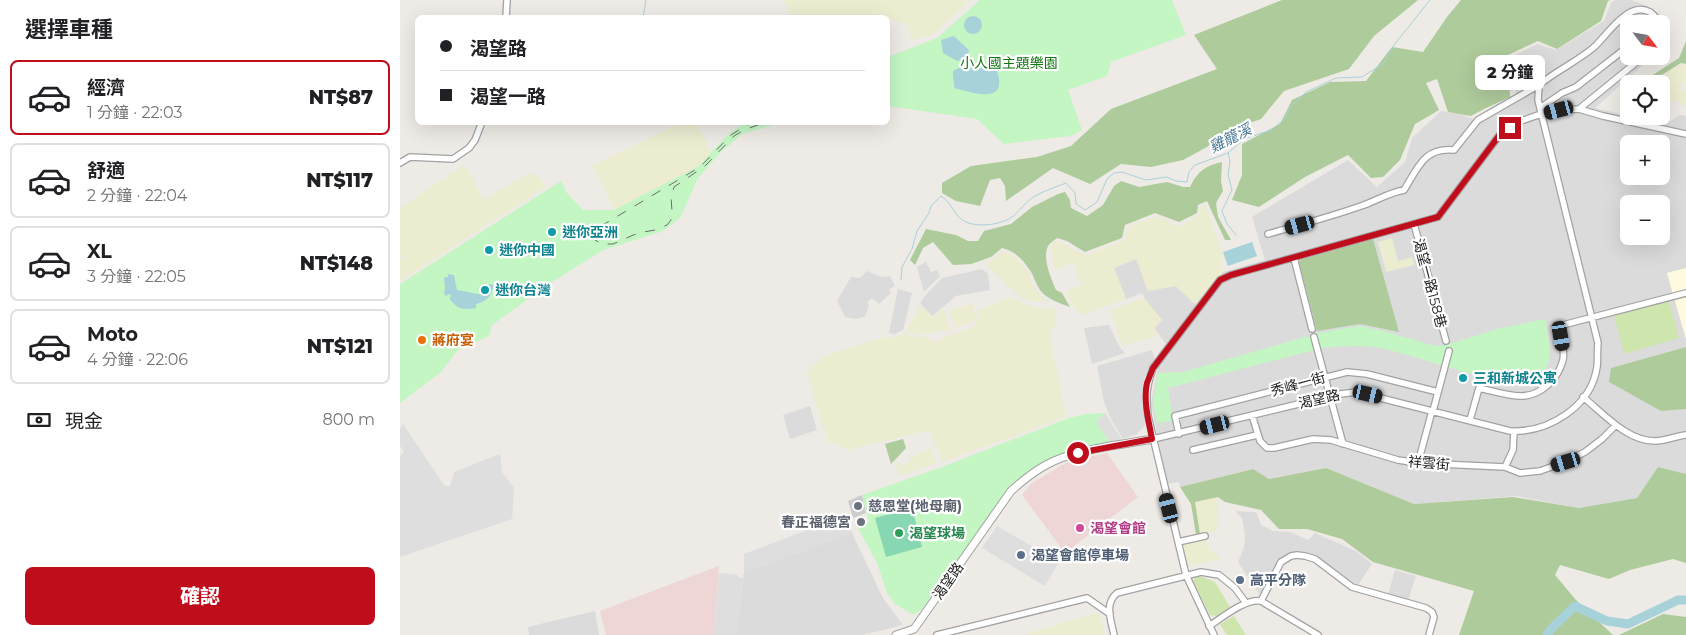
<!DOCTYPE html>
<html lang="zh-TW">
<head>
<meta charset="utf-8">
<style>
	body { margin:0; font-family:Montserrat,"Noto Sans TC",sans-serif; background:#f2f2f2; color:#202124; height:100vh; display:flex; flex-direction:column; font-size:19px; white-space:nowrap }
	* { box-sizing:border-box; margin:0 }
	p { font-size:16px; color:#757577 }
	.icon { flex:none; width:28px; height:28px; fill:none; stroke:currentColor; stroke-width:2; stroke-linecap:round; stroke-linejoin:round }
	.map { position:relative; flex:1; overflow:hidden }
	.drawer { display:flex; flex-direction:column; background:#fff; width:400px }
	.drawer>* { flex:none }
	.top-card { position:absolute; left:15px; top:15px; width:475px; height:110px; border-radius:8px; box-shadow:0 5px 20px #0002; display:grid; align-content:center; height:110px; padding:0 25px; background:#fff }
	.needle { width:32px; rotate:121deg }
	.controls { position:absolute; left:1220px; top:15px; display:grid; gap:10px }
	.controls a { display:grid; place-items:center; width:50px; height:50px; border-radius:8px; background:#fff; box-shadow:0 5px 20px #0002; font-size:25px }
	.end { position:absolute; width:22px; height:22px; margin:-11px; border:6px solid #bf0d1c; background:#fff; box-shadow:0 0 0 2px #fff }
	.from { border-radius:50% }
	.bubble { position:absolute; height:35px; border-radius:8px; background:#fff; box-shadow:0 5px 20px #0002; font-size:16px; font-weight:800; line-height:35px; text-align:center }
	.car { position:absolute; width:15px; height:30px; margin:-15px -8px; border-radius:6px; box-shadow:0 0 4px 1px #0007; background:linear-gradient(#222 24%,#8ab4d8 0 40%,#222 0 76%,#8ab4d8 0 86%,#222 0) }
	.top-card b { display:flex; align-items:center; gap:18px; height:48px; font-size:19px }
	.top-card b+b { border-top:1px solid #e0e0e0 }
	.top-card i { width:12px; height:12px; background:#202124 }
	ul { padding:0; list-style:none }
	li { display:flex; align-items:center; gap:15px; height:75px; margin:0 10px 8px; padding:0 15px; border:2px solid #e0e0e0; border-radius:8px }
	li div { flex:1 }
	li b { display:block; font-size:19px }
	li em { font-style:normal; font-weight:800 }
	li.active { border-color:#bf0d1c }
	li>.icon { width:45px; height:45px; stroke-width:1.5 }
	h2 { padding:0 25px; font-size:22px; line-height:60px }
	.pay { display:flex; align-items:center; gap:12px; height:55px; padding:0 25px; font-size:19px }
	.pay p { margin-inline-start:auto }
	.action { display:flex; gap:10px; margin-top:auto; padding:10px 25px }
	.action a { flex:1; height:58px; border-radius:8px; background:#bf0d1c; color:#fff; font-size:20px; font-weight:800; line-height:58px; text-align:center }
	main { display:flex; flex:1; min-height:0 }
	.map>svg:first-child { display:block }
	.residential { fill:#dcdbdb; fill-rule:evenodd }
	.commercial { fill:#eed5d6 }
	.education { fill:#fdfadf }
	.religious { fill:#ccc }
	.farmland { fill:#ececd1 }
	.grass { fill:#cee5ad }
	.forest { fill:#aecb9c }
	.park { fill:#c4f6c4 }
	.pitch { fill:#87d8b2 }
	.parking { fill:#dedede }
	.water { fill:#a8d2d9 }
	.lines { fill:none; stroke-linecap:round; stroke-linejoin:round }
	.stream { stroke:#a8d2d9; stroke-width:1 }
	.river { stroke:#a8d2d9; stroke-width:9 }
	.minor-casing { stroke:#a2a2a2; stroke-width:8 }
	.tertiary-casing { stroke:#a2a2a2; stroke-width:9 }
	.minor { stroke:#fff; stroke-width:5.5 }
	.tertiary { stroke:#fff; stroke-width:7 }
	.rail { stroke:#6c6c6c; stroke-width:1; stroke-dasharray:10 10; stroke-linecap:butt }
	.route { stroke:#bf0d1c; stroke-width:6 }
	.culture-dot { fill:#0f9aa8; stroke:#fff; stroke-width:2 }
	.food-dot { fill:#e8710a; stroke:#fff; stroke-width:2 }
	.worship-dot { fill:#6b7280; stroke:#fff; stroke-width:2 }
	.hotel-dot { fill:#d1479c; stroke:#fff; stroke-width:2 }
	.leisure-dot { fill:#2e9e5b; stroke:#fff; stroke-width:2 }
	.service-dot { fill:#5c6f8a; stroke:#fff; stroke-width:2 }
	.labels { text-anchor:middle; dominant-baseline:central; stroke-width:4.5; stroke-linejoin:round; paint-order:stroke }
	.park-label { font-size:14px; fill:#137512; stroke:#fff }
	.culture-label { font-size:14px; font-weight:bold; fill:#0d838f; stroke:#fff; text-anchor:start }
	.street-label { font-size:14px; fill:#1e1e1e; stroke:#fff }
	.food-label { font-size:14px; font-weight:bold; fill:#c56008; stroke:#fff; text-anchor:start }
	.worship-label { font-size:14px; font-weight:bold; fill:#5b616d; stroke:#fff; text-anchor:start }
	.hotel-label { font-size:14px; font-weight:bold; fill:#b23c85; stroke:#fff; text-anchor:start }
	.leisure-label { font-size:14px; font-weight:bold; fill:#27864d; stroke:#fff; text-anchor:start }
	.service-label { font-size:14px; font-weight:bold; fill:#4e5e75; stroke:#fff; text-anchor:start }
	.water-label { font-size:15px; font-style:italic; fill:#4a7898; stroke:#fff }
</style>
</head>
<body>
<main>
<section class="drawer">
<h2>選擇車種</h2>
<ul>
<li class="active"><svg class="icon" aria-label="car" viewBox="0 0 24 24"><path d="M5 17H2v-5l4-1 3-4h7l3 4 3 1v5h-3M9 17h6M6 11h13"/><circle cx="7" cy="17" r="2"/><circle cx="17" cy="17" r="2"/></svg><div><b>經濟</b><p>1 分鐘 · 22:03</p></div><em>NT$87</em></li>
<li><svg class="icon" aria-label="car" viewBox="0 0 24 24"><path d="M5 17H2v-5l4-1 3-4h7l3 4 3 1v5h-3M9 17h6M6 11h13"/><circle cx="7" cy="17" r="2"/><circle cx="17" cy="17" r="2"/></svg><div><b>舒適</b><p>2 分鐘 · 22:04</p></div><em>NT$117</em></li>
<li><svg class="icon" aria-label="car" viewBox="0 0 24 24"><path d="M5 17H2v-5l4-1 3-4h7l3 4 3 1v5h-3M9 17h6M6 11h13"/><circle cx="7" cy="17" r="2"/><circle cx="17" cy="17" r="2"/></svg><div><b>XL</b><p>3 分鐘 · 22:05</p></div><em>NT$148</em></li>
<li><svg class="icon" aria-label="car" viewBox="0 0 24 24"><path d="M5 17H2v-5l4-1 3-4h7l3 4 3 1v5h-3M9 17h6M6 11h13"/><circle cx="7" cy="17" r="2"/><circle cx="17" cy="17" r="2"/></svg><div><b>Moto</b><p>4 分鐘 · 22:06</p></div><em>NT$121</em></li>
</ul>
<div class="pay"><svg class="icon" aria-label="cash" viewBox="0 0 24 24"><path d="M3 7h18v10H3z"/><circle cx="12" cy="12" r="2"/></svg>現金<p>800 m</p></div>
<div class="action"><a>確認</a></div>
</section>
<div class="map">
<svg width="1286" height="635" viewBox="0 0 1286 635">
	<rect width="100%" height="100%" fill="#eeeae5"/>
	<!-- residential -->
	<path class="residential" d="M 1215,0 L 1232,0 L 1247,6 L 1262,16 L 1265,35 L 1261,39 L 1261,24 L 1229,24 L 1229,56 L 1249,56 L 1243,65 L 1195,108 L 1266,124 L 1280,115 L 1286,116 L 1286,268 L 1267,273 L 1286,339 L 1286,347 L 1211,368 L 1260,411 L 1286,409 L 1286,474 L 1258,467 L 1237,498 L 1179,508 L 1116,496 L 1014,504 L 926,468 L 868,479 L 852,469 L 780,487 L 779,482 L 767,484 L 751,403 L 761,351 L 766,344 L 754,328 L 762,320 L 746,301 L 742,293 L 726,299 L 714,268 L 736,259 L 776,286 L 797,306 L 823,272 L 865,260 L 852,217 L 948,160 L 977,187 L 1005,162 L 1012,138 L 1041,111 L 1059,114 L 1074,119 L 1116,94 L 1111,57 L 1137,44 L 1156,50 L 1204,21 L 1211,3 ZM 1229,144 L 1261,144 L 1261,176 L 1229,176 ZM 1229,204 L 1261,204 L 1261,236 L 1229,236 Z
		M 526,262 L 531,272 L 537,270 L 540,276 L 524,292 L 517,267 Z
		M 582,269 L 588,274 L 590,290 L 556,296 L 532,316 L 520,303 L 525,296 L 542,278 Z
		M 467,271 L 482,277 L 490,276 L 495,286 L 489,289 L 491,293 L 479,304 L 472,298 L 467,302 L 469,305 L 466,314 L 464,317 L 456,319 L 445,317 L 437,301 L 451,277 L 460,278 Z
		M 498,289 L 512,293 L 503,330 L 495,334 L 489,333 Z
		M 709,325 L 719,346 L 725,353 L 692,364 L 684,328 Z
		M 752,350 L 755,361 L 745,377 L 743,389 L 745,425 L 737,434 L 723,439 L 711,419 L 704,402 L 697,366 Z
		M 410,406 L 417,430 L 390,439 L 383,415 Z
		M 835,511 L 856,512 L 861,525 L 873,531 L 890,532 L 908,540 L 915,533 L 956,551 L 972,564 L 958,585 L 911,554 L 901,551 L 893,552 L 883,557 L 879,562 L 860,595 L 838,562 L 844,547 L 845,535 L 842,518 Z
		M 452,533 L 483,598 L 503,625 L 463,635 L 336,635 L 344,572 Z
		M 995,570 L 1016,576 L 1008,601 L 988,595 Z
		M 195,611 L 199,635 L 129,635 L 128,627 Z"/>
	<!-- commercial -->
	<path class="commercial" d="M 707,453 L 738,497 L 665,553 L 622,495 L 632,483 L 669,461 Z
		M 319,566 L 314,635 L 206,635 L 200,611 Z"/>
	<!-- education -->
	<path class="education" d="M 1286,268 L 1286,339 L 1267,273 Z"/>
	<!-- religious -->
	<path class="religious" d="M 462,495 L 466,513 L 453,518 L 448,501 Z"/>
	<!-- farmland -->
	<path class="farmland" d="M 383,0 L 569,0 L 569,1 L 533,35 L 512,40 L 505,23 L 488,19 L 488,18 L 392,17 Z
		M 1282,64 L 1286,65 L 1286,82 L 1282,82 L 1280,87 L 1282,91 L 1286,91 L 1286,107 L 1281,103 L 1269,100 L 1266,100 L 1261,113 L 1261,84 L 1251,84 L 1255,79 Z
		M 280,123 L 297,123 L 311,152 L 299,166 L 214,210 L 192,166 Z
		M 62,166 L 68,168 L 83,200 L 127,174 L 139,175 L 146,187 L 0,281 L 0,259 L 3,257 L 0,253 L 0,208 Z
		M 805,205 L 822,251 L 823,257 L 821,262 L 823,272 L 797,306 L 776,286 L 748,291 L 736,259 L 714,268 L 726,299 L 681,315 L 675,310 L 665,291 L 682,285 L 673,263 L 655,270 L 650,248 L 654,242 L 659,241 L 677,252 L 687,255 L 725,240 L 727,227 L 759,216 L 776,226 L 782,225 L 800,214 L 800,207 Z
		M 992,238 L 998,261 L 1012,257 L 1014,265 L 986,272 L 978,242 Z
		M 603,251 L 612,254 L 629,272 L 632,283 L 638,293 L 648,302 L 629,301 L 619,296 L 586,264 Z
		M 612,297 L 622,303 L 637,308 L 654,308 L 656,324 L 654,328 L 649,331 L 666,417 L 542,462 L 529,430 L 448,450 L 427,441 L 407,373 L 422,357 L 481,338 L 497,337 L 505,332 L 512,337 L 528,337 L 532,342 L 575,326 L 578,320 L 577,310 Z
		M 744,298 L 762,320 L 754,328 L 759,335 L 722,346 L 710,310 Z
		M 574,303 L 575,322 L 555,327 L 549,310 Z
		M 520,305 L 532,317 L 543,309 L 551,330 L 513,335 L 507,330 Z
		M 531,448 L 536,463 L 500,476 L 495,465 L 499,463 L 504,466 L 517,454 Z
		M 818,497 L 817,531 L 800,534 L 795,501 Z
		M 805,539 L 809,549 L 821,559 L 786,566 L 781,544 Z
		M 699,612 L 705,635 L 623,635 Z"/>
	<!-- grass -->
	<path class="grass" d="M 1269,300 L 1279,338 L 1224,354 L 1214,316 Z
		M 800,576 L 815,582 L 830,607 L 816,616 L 810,615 L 793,581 L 795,577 Z
		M 834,616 L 846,635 L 827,635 L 820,624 Z"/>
	<!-- forest -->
	<path class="forest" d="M 882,0 L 1018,0 L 974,36 L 949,69 L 884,91 L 861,119 L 833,129 L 807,147 L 783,160 L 751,167 L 721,164 L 690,184 L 653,168 L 606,201 L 605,186 L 600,178 L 590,180 L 580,206 L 556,201 L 542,193 L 542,183 L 571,166 L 637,157 L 671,146 L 711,109 L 817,69 L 794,35 Z
		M 1061,0 L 1210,0 L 1208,1 L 1201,21 L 1157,49 L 1138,41 L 1108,55 L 1110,97 L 1084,109 L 1071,116 L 1048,112 L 1037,79 L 1026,83 L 1039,110 L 1015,124 L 1000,160 L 983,177 L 971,178 L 948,155 L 905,177 L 859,207 L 832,200 L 842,175 L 842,144 L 880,124 L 892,100 L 930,82 L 966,81 L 992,47 L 1023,52 L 1047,17 Z
		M 1286,41 L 1286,64 L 1281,63 L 1247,84 L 1244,84 L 1248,78 L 1279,58 Z
		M 822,162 L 821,181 L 823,191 L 816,203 L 818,217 L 831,240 L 825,240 L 807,201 L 798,205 L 797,213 L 779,222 L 755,213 L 725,225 L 722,238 L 685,252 L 667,241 L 657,238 C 654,240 650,243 648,246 C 642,259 651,278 656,290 L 662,293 L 670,307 C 659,303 647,299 640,290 C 635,283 634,275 629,269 C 623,259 613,250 602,248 L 591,257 L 571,264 L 553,265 L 533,242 L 523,248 L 515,265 L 510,260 L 526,229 L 556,235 L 568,241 L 578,241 L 584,231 L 611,224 L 632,207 L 658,194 L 665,192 L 670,200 L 671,208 L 687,216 L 703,205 L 714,186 L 721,181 L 739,187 L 767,182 L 783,187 L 790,187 C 798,171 805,166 822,162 Z
		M 973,239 L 999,332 L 960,324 L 917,331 L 899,262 L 900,260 Z
		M 1286,347 L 1286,409 L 1261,411 L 1209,382 L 1211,368 Z
		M 503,439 L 506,448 L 491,464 L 485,444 Z
		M 1258,467 L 1286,474 L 1286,563 L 1273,559 L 1230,570 L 1209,579 L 1160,565 L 1155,575 L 1176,600 L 1213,635 L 1059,635 L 1074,591 L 973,562 L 942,539 L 907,529 L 879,529 L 861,510 L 825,502 L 818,497 L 795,502 L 800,534 L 796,534 L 791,504 L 780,487 L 853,469 L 869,479 L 926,468 L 1014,504 L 1113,497 L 1179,508 L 1237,498 Z
		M 1263,614 L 1286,617 L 1286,635 L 1219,635 Z"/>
	<!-- park -->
	<path class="park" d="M 580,0 L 772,0 L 786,35 L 711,62 L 707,76 L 668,90 L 682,130 L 671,136 L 604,144 L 577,119 L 488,106 L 488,57 L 537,38 Z
		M 346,122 L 381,123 L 342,134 L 321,152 L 298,178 L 280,218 L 263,231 L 203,250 L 149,284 L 92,325 L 89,336 L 57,351 L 41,372 L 0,403 L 0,284 L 161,181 L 167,193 L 183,210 L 214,210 L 299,166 L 327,135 Z
		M 1145,319 C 1148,340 1157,365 1136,379 C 1113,394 1006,351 975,347 C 957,345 940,346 922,348 L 768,388 L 773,421 L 757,423 L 753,404 L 758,373 L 783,372 L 919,333 L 959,326 L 983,331 L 1035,346 L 1046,345 L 1101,328 Z
		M 705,413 L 722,440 C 684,446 643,456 614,483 L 522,609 L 515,614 L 512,614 L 495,604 L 487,593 L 477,563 L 458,528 L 469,522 L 462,495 L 539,468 L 669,418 L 686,414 Z"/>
	<!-- pitch -->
	<path class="pitch" d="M 512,508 L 522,547 L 486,557 L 475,518 Z"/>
	<!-- parking -->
	<path class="parking" d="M 705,413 L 710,422 L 722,440 L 710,442 L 696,422 Z
		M 3,424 L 44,485 L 50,487 L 54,472 L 100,454 L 102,472 L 114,488 L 112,519 L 0,557 L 0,457 L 4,451 L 0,446 L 0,429 Z
		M 444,516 L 452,533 L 344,572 L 344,554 Z
		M 597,526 L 659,562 L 645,586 L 582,548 Z
		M 319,573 L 338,575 L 338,577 L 343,578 L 336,635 L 314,635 Z"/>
	<!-- water -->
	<path class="water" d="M564 25a9 9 0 1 1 18 0a9 9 0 1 1-18 0Z
		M 554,36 L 569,50 L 567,58 L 557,61 L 543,53 L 541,40 Z
		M 569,64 L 587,69 L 593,67 C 598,72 600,77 599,85 C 597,102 566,91 554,88 C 555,82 551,75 554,70 Z
		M 852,242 L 857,256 L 828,266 L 823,252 Z
		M 48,274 L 54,275 L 57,290 L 83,295 L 89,284 L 94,285 C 90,297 88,301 76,304 L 76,308 C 62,310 58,310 49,298 L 51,297 L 50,294 L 45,296 L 44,292 L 45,288 L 44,278 L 48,277 Z"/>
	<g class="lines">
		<!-- stream -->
		<path class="stream" d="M 243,18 L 246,0
			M 828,153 L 830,161 L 828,175 L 832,190 L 822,211 L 827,224 L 836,235
			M 501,280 L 502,267 L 512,249 L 517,231 L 529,213 L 531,206 L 541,196 C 551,202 554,215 564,221 C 576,228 601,225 612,217 C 620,211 625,202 635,196 C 644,191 656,187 666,183 L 675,193 L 676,204 L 685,210 L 697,202 L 707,179 L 714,173 L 722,172 L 746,180 L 767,177 L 776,181 L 787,182 L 789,172 L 795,165 L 828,153 L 844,139 L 871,130 L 884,120 L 889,109 L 906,92 L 936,78 L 962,77 L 984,63 L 994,45 L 1030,0"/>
		<!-- river -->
		<path class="river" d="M 1147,635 L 1153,627 L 1175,606 L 1207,621 L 1228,624 L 1278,600 L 1286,600"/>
		<!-- minor casing -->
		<g class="minor-casing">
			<path id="minor" d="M 106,18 L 107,0
				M 1140,108 L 1162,93 L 1176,87 L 1221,52 L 1229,44
				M 1179,109 L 1244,56
				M 0,163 L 10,157 L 53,159 L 69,148 L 75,140 L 82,122
				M 1014,224 L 1046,341
				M 868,234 C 899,225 930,217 961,206 C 976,201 988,193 1004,190 C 1018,168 1024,147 1054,150 L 1078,120 L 1139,85
				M 894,258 L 912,329
				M 914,337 L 943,444
				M 1183,397 C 1204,414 1227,441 1255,441 C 1265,441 1276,436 1286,435
				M 1033,411 L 1049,351
				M 852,415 L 860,441 L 867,448 L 874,448 L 913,439 L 931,440 L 998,460 L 1018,463 L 1105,467 L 1120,473 L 1140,471 L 1165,462 L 1185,452 L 1202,439 L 1216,425
				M 1070,420 L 1079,388 C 1093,391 1108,396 1121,396 C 1141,396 1158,379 1163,360 C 1165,349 1161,336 1159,326 L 1286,293
				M 779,434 L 775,416 L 947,372 L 967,374 L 1038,392
				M 753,439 L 940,394 L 957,392 L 1110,431 C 1148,433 1191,407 1197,367 C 1198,359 1197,351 1198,343 L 1138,100 L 1139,85 C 1156,71 1176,62 1193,48 C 1207,36 1228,0 1250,12 C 1254,15 1258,19 1259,24
				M 793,450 L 857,435
				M 1018,463 L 1032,411
				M 1105,467 L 1113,450 L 1114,431
				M 778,542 L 805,536
				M 861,601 L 881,562 L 891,556 L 897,555 L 905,556 L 915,559 L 952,587 L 1026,608 L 1032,612 L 1034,617 L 1029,635
				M 809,626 C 823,617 846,598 861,601 L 918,635
				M 537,635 L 687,598 L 710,614
				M 714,635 C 711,620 704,604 717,593 L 801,572 L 819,575 L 835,588 L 846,603
				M 814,635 L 786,575 L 748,416 C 746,395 746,388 753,368 L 820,280 L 831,275 L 1038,217 L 1101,133 L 1118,122 L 1141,114 L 1159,110 L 1179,109 L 1203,116 L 1286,134"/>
		</g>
		<!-- tertiary casing -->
		<g class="tertiary-casing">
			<path id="tertiary" d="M 496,635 L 514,629 L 611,491 C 622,481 633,472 646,465 C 674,449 720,445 753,439"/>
		</g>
		<!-- minor -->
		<use href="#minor" class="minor"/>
		<!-- tertiary -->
		<use href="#tertiary" class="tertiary"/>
		<!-- rail -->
		<path class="rail" d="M 357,122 L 345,126 L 331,135 L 300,167 L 196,229 L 194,236 L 195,240 L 202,244 L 213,244 L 238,233 L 255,230 L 267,225 L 271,220 L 272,211 L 271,197 L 274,187 L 305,166 L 334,136 L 344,130 L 366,122"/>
	</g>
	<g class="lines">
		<!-- route -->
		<path class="route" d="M 678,453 L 752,439 C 749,422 743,401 747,383 C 749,378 751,373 753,368 L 820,280 L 831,275 L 1038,217 L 1101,133 L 1110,128"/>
	</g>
	<!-- markers -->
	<g class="culture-dot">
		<circle cx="152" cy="232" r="5"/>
		<circle cx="89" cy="250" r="5"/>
		<circle cx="85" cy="290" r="5"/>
		<circle cx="1063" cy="378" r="5"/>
	</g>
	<circle class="food-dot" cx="22" cy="340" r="5"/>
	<g class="worship-dot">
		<circle cx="458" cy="506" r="5"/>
		<circle cx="461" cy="522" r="5"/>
	</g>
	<circle class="hotel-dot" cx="680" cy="528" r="5"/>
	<circle class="leisure-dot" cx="499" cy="533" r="5"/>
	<g class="service-dot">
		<circle cx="621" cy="555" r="5"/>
		<circle cx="840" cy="580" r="5"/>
	</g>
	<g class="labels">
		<!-- park labels -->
		<g class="park-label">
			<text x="609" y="63">小人國主題樂園</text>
		</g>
		<!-- culture labels -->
		<g class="culture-label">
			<text x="162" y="232">迷你亞洲</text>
			<text x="99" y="250">迷你中國</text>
			<text x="95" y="290">迷你台灣</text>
			<text x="1073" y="378">三和新城公寓</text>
		</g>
		<!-- street labels -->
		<g class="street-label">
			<text transform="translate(1030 283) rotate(75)">渴望一路158巷</text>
			<text transform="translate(898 384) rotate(-15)">秀峰一街</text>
			<text transform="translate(919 399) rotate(-13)">渴望路</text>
			<text transform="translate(1029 463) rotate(5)">祥雲街</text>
			<text transform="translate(548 581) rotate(-55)">渴望路</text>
		</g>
		<!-- food labels -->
		<g class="food-label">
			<text x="32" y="340">蔣府宴</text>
		</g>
		<!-- worship labels -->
		<g class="worship-label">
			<text x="468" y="506">慈恩堂(地母廟)</text>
			<text x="451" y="522" text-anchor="end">春正福德宮</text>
		</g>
		<!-- hotel labels -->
		<g class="hotel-label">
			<text x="690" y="528">渴望會館</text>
		</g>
		<!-- leisure labels -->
		<g class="leisure-label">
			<text x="509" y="533">渴望球場</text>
		</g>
		<!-- service labels -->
		<g class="service-label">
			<text x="631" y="555">渴望會館停車場</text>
			<text x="850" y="580">高平分隊</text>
		</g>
		<!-- water labels -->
		<g class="water-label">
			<text transform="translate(830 138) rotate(-27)">雞籠溪</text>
		</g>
	</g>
</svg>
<div class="controls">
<a><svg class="needle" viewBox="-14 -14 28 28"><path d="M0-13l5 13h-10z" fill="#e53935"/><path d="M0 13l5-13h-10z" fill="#757577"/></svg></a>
<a><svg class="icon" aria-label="locate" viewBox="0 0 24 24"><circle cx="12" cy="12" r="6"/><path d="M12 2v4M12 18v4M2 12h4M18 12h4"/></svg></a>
<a>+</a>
<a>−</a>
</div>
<i class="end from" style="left:678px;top:453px"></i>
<i class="end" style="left:1110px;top:128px"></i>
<div class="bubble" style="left:1075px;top:55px;width:70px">2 分鐘</div>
<i class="car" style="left:1159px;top:110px;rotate:255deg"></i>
<i class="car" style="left:900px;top:225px;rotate:255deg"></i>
<i class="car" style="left:1161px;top:336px;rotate:170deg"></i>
<i class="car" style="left:968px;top:394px;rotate:103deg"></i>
<i class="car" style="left:815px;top:425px;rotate:256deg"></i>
<i class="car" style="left:1166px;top:462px;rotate:253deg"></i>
<i class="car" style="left:769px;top:508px;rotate:346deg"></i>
<div class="top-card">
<b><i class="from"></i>渴望路</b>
<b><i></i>渴望一路</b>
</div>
</div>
</main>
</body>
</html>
